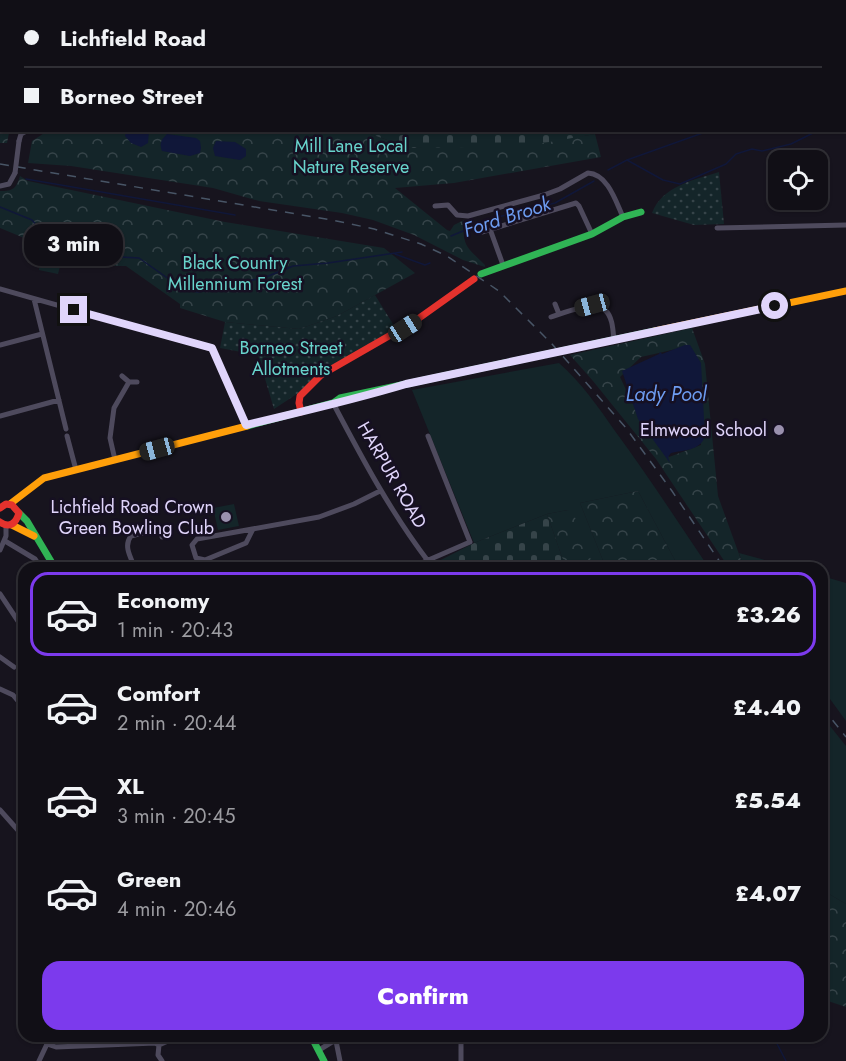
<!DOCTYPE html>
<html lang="en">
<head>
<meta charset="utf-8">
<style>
	body { margin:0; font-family:Jost,sans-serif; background:#1e1d23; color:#f1f3f6; height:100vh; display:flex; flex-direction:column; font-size:22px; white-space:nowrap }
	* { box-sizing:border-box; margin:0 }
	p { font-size:20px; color:#9c9ca1 }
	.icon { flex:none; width:33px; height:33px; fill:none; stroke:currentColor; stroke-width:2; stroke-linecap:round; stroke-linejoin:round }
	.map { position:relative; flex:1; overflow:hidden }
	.details { position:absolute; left:18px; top:562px; width:810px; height:480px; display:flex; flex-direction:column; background:#110f16; border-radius:18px; box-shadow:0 2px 4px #0004,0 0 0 2px #302f35 }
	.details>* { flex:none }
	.top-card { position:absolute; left:0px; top:0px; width:846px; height:132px; box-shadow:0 2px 4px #0004,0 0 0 2px #302f35; display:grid; align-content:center; height:132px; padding:0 24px; background:#110f16 }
	.fabs { position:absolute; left:768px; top:150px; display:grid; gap:12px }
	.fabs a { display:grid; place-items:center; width:60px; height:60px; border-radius:12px; background:#110f16; box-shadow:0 2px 4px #0004,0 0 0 2px #302f35; font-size:30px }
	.end { position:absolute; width:27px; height:27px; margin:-14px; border:8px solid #e0d5fb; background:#111; box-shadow:0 0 0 3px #111 }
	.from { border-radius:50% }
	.bubble { position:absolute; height:42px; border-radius:18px; background:#110f16; box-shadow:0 2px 4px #0004,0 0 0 2px #302f35; font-size:20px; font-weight:800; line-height:42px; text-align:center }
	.car { position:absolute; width:18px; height:36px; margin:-18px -9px; border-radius:8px; box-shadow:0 0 4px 2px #0007; background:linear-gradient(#222 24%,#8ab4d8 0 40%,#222 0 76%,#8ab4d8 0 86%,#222 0) }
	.top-card b { display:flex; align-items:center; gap:21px; height:57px; font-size:22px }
	.top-card b+b { border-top:2px solid #302f35 }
	.top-card i { width:15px; height:15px; background:#f1f3f6 }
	ul { padding:10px 0 0; list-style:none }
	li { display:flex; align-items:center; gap:18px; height:84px; margin:0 12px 9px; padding:0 12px; border:3px solid transparent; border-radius:18px }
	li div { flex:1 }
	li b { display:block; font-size:22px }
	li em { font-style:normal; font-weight:800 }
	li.current { border-color:#7c3aed }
	li>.icon { width:54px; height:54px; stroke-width:1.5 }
	.action { display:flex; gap:12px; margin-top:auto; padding:12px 24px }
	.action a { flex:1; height:69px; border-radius:18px; background:#7c3aed; color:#fff; font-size:24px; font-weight:800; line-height:69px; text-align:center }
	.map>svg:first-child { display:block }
	.grass { fill:#142529 }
	.forest { fill:url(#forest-crowns); fill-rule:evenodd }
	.cemetery { fill:url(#cemetery-stones) }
	.garden { fill:url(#garden-dots) }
	.water { fill:#101739 }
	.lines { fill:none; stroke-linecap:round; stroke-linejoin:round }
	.stream { stroke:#101739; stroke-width:1.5 }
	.street { stroke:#4e4a5d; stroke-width:5 }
	.fast { stroke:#30b455; stroke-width:7 }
	.slow { stroke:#ff9f0a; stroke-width:7 }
	.jam { stroke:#e5322d; stroke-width:7 }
	.rail { stroke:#485566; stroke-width:1.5; stroke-dasharray:9 8; stroke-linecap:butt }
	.street-bridge { stroke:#4e4a5d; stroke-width:5 }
	.route { stroke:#e0d5fb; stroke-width:8 }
	.poi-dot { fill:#9a91ae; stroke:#161022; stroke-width:2 }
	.labels { text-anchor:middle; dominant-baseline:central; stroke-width:5; stroke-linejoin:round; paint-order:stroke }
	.park-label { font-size:18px; fill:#68d4cc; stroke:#161022 }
	.poi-label { font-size:18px; fill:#e0d5fb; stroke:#161022; text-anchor:end }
	.street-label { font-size:18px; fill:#e0d5fb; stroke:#161022 }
	.water-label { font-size:20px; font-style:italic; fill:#6d9cf1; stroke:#161022 }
</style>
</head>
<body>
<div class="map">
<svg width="846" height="1061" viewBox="0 0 846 1061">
	<defs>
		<pattern id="forest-crowns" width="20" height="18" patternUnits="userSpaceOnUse" patternTransform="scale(1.5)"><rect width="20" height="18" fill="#142529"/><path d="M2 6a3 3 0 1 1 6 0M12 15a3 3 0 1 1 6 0" fill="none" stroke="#364449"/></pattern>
		<pattern id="cemetery-stones" width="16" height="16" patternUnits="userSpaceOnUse" patternTransform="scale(1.5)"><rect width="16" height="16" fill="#142529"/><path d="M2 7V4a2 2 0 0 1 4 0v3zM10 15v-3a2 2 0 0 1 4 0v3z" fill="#364449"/></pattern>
		<pattern id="garden-dots" width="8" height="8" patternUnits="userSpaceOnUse" patternTransform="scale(1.5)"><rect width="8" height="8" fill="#142529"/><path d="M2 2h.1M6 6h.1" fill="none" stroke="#364449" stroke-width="1.8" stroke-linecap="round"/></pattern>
	</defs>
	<rect width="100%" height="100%" fill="#17141e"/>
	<!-- grass -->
	<path class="grass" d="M 559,363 C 581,382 599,408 615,431 C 648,476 678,522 709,568 L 679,568 L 638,491 L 580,503 L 606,568 L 594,568 L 568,510 L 547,514 L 474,543 L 412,390 Z
		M 234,504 L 239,526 L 218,530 L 213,508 Z
		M 739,553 L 794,568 L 744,568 Z
		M 822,576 L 846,583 L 846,721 L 822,688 Z
		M 822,716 L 846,746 L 846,904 L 822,890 Z"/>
	<!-- forest -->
	<path class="forest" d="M 1,25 L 2,130 L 12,131 L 9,133 L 7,143 L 0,143 Z
		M 49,130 L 362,131 L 410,148 L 584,136 L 595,134 L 601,157 L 454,183 L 395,188 L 447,230 L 450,231 L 454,225 L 464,220 C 462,247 467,247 485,265 L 485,267 L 463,260 L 414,235 L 373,220 L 342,213 L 259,201 L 213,188 L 71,166 L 28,163 L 32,141 Z
		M 20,176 L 28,181 L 225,222 L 384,248 L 415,273 L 337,316 L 299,329 L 225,322 L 180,308 L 180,304 L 126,266 L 60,266 L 58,274 L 39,270 L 41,245 L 0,228 L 0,191 C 13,191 16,189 20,176 Z
		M 692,328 L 705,364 L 718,496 L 744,568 L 729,568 L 656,459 L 593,381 L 570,355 ZM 685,347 L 689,401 L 701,445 L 669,457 L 629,396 L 620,377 L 641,357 Z
		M 638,491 L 679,568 L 606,568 L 580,503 Z
		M 568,510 L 573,512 L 594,568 L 545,568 L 563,560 L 547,514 Z
		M 822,890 L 846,904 L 846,1007 L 822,999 Z"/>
	<!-- cemetery -->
	<path class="cemetery" d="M 320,0 L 679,0 L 679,2 L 317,2 Z
		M 362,131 L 362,130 L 612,131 L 527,146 L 410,148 Z
		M 547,514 L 563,560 L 545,568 L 438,568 L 433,564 L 474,543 Z"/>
	<!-- garden -->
	<path class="garden" d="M 719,172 L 724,224 L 694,225 L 652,213 C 662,186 694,180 719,172 Z
		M 375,295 L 396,329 L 274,409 L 258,355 L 220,348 L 225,322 L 299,329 L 337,316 Z"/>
	<!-- water -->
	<path class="water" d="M 126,131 L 149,131 L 148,143 L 141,147 L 131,143 L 125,136 Z
		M 167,134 L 196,138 L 200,141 L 201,148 L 200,153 L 190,156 L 162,151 C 159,143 161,140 167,134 Z
		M 216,141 L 235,142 L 246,149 L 246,156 L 240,160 L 215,156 L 213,148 Z
		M 685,345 L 690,345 L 701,363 L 705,437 C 699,451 684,450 671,453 L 668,457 L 670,463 L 638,419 L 622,371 L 659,354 L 660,352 L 662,354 Z"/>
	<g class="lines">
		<!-- stream -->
		<path class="stream" d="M 844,82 L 846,82
			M 844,115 L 846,114
			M 627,160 L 663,180 L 680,184 L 726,164 L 736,154 L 752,149 L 762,151 L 791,144 L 819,130
			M 608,170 L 627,160 L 711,130
			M 26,179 L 235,215
			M 0,207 L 32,220 L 43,233 L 80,250 L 103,256 L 139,258 L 183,289 L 198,292 L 266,277 L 293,266 L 328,263 L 402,252
			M 451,236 L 494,218 L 555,203 L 594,181
			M 395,254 L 425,265 L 430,263
			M 773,1036 L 786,1061"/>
		<!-- street -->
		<path class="street" d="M 194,0 L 194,2
			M 681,0 L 681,2
			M 792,0 L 792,2
			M 839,0 L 846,1
			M 109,2 L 109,0
			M 19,141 L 21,134 L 28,130
			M 0,186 L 9,184 L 15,173
			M 435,206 L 448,205 L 457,215 L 468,216 L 544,195 L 560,189 L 588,173 C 608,174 616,202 623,217
			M 717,228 L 846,225
			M 490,229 L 503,265
			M 482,232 L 576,203 L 579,206 L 592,234
			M 0,289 L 212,349 L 246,425
			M 34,299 L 66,429
			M 555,304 L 559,314
			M 551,317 C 563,313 595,300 605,310 C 613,317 613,331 614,341
			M 0,345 L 42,334
			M 122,376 L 129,382 L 137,382
			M 333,403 C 362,458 390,511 428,561
			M 0,416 L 59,400
			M 67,436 L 76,470
			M 115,460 L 110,438 L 114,408 L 129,382
			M 253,529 L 246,543 L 205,560 L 196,558 L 192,545 L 197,539 L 319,517 L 354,504 L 380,491
			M 5,541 L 35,559 L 41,568
			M 0,550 L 6,536 L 6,526
			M 135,568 C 131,558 123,546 131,536 L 158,529 L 161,531 L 162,537
			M 410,568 L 470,542 L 428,436
			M 0,594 L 18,621
			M 0,657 L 14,667
			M 0,689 L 13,695 L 24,708
			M 0,810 L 24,837
			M 41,1036 L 47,1044 L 56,1047 L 155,1043 L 159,1045
			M 461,1036 L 461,1061
			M 336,1041 L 340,1061
			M 159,1045 L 179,1036
			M 159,1045 L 158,1055 L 162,1061
			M 319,1050 L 332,1042 L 360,1036
			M 39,1061 L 47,1044"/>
		<!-- fast -->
		<path class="fast" d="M 171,0 L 174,2
			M 310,2 L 312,0
			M 481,274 L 592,234 L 623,217 L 641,212
			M 247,426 L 333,403 L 340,398 L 655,331
			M 19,513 L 27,521 L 55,568
			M 311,1036 L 324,1061"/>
		<!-- slow -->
		<path class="slow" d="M 655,331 L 846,291
			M 10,504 L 44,478 L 247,426
			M 12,525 L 34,536"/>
		<!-- jam -->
		<path class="jam" d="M 301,412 L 299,403 L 300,396 L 321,375 L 415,321 L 474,279
			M 0,508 L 6,504 L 12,505 L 19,513 C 16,523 10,529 0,522"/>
		<!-- rail -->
		<path class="rail" d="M 11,2 L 12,0
			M 0,10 L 2,8
			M 0,164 L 332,220 L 374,229 L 421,244 L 447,256 L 499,291 L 552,344 L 626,428 L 672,491 L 724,568
			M 822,707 L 846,737"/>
		<!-- street-bridge -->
		<path class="street-bridge" d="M 15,173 L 19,141"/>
	</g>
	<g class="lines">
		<!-- route -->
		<path class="route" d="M 74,310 L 212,348 L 246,425 C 300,412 353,400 406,384 L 775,306"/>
	</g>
	<!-- markers -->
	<g class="poi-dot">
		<circle cx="779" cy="430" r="6"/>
		<circle cx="226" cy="517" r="6"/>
	</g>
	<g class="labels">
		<!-- park labels -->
		<g class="park-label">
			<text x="351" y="146">Mill Lane Local<tspan x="351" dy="21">Nature Reserve</tspan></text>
			<text x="235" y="263">Black Country<tspan x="235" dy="21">Millennium Forest</tspan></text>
			<text x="291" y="348">Borneo Street<tspan x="291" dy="21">Allotments</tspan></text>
		</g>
		<!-- poi labels -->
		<g class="poi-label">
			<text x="767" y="430">Elmwood School</text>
			<text x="214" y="507">Lichfield Road Crown<tspan x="214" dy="21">Green Bowling Club</tspan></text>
		</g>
		<!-- street labels -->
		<g class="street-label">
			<text transform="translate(392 475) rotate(60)">HARPUR ROAD</text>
		</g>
		<!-- water labels -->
		<g class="water-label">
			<text transform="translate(507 217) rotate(-18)">Ford Brook</text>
			<text x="666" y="394">Lady Pool</text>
		</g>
	</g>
</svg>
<div class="fabs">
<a><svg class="icon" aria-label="locate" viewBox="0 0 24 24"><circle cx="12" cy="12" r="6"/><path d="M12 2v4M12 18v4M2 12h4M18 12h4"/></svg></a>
</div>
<i class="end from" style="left:775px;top:306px"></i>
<i class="end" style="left:74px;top:310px"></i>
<div class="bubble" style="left:24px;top:224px;width:99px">3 min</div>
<i class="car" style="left:592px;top:305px;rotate:255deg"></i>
<i class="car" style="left:405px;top:328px;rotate:58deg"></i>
<i class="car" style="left:157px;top:449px;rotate:255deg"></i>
<div class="top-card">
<b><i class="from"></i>Lichfield Road</b>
<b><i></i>Borneo Street</b>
</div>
<section class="details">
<ul>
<li class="current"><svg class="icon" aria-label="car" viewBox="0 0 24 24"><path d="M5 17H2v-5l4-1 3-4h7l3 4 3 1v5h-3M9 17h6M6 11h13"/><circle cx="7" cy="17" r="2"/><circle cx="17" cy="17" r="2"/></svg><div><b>Economy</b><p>1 min · 20:43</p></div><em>£3.26</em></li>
<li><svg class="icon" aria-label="car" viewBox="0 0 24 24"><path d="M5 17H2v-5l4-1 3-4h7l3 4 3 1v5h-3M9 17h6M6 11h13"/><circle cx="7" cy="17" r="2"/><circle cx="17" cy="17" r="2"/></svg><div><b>Comfort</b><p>2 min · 20:44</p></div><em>£4.40</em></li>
<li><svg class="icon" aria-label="car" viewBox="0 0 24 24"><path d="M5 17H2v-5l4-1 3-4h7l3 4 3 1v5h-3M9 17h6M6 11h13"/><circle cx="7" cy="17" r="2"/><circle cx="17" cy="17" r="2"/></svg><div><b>XL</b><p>3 min · 20:45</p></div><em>£5.54</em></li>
<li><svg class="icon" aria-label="car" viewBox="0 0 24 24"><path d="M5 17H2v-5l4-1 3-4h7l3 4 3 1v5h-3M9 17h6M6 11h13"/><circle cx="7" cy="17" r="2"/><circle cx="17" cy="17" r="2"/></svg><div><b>Green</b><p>4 min · 20:46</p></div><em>£4.07</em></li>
</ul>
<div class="action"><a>Confirm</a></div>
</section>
</div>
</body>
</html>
